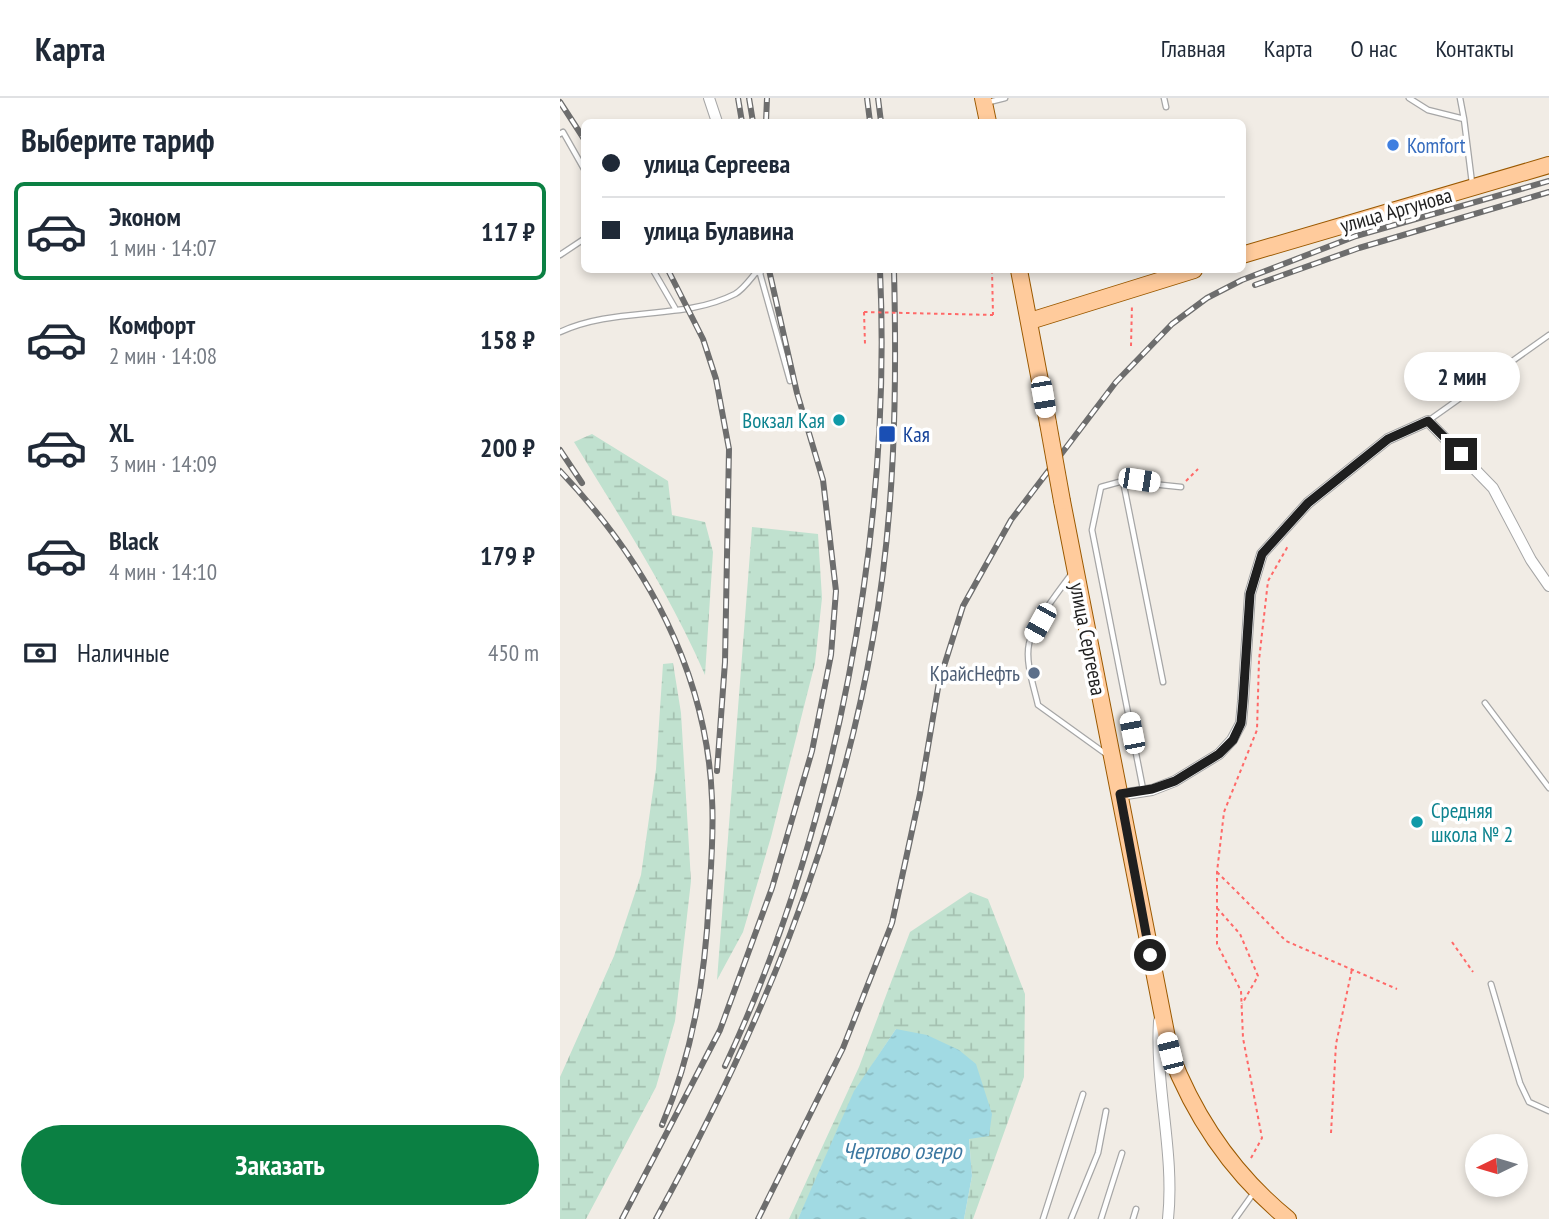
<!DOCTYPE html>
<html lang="ru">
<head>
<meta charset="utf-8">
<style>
	body { margin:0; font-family:"PT Sans Narrow",sans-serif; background:#f2f2f3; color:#1f2937; height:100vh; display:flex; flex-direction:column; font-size:26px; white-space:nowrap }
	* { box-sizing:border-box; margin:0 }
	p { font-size:23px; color:#747a83 }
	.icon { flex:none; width:38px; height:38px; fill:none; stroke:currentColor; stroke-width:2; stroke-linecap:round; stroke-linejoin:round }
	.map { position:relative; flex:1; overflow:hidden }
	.panel { display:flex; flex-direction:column; background:#fff; width:560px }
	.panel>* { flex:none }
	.guide { position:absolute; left:21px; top:21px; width:665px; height:154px; border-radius:10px; box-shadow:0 4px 10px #0003; display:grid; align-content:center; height:154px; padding:0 21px; background:#fff }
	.needle { width:46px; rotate:265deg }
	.tools { position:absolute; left:905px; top:1036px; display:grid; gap:14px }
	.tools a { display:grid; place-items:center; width:63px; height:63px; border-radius:50%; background:#fff; box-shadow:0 4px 10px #0003; font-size:35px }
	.end { position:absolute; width:32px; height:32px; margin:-16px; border:9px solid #1f1f1f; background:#fff; box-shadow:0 0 0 4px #fff }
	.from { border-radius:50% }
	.bubble { position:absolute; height:49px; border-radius:24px; background:#fff; box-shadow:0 4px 10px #0003; font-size:23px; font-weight:800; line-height:49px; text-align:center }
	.car { position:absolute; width:21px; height:42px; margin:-21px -10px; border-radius:9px; box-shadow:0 0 5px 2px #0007; background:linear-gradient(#fff 24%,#345 0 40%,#fff 0 76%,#345 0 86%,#fff 0) }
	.guide b { display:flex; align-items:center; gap:24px; height:66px; font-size:26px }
	.guide b+b { border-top:2px solid #e0e1e3 }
	.guide i { width:18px; height:18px; background:#1f2937 }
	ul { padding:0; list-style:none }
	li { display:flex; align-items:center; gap:21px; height:98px; margin:0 14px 10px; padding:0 7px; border:4px solid transparent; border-radius:10px }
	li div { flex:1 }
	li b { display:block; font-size:26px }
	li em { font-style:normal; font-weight:800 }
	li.on { border-color:#0b8043 }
	li>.icon { width:63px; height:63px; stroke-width:1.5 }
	h2 { padding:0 21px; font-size:32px; line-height:84px }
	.pay { display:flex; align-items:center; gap:18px; height:77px; padding:0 21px; font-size:26px }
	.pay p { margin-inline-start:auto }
	.button { display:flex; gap:14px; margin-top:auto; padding:14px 21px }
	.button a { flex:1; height:80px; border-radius:42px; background:#0b8043; color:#fff; font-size:28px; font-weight:800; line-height:80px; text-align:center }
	header { display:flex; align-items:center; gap:42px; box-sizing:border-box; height:98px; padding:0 35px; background:#fff; border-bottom:2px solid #e0e1e3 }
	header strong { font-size:33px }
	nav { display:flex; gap:38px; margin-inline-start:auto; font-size:24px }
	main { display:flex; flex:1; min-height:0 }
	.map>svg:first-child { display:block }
	.wetland { fill:url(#wetland-marsh) }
	.water { fill:url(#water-ripples) }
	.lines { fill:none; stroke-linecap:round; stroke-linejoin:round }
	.lane-casing { stroke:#a6a6a6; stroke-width:7 }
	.street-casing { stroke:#a6a6a6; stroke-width:12 }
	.primary-casing { stroke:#9b5900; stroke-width:18 }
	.path { stroke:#ff6968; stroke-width:2; stroke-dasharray:3.5 3.5; stroke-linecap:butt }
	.lane { stroke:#fff; stroke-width:4.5 }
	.street { stroke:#fff; stroke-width:10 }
	.primary { stroke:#ffcb9c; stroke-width:16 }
	.rail-casing { stroke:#6d6d6d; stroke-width:6 }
	.rail { stroke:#fff; stroke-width:3.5; stroke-dasharray:10; stroke-linecap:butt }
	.primary-bridge-casing { stroke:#9b5900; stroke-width:18; stroke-linecap:butt }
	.path-bridge { stroke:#ff6968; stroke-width:2; stroke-dasharray:3.5 3.5; stroke-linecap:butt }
	.primary-bridge { stroke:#ffcb9c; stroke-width:16 }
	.route { stroke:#1f1f1f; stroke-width:9 }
	.shop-dot { fill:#3f7fe0; stroke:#fff; stroke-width:2.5 }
	.culture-dot { fill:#0f9aa8; stroke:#fff; stroke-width:2.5 }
	.transit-dot { fill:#1a4fb4; stroke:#fff; stroke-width:2.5 }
	.service-dot { fill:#5c6f8a; stroke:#fff; stroke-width:2.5 }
	.labels { text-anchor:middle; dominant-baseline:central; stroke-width:7; stroke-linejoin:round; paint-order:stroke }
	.shop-label { font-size:21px; fill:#366cbe; stroke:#fff; text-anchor:start }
	.street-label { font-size:21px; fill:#1f1f1f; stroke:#fff }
	.culture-label { font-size:21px; fill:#0d838f; stroke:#fff; text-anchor:end }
	.transit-label { font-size:21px; fill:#164399; stroke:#fff; text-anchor:start }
	.service-label { font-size:21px; fill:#4e5e75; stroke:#fff; text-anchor:end }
	.water-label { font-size:23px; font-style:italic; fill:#3b77a0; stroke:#fff }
</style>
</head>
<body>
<header>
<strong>Карта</strong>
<nav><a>Главная</a><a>Карта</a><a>О нас</a><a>Контакты</a></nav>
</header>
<main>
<section class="panel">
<h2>Выберите тариф</h2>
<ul>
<li class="on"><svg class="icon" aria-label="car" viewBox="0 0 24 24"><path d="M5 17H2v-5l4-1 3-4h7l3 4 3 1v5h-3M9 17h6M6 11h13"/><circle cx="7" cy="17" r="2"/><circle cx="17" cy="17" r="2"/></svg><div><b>Эконом</b><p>1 мин · 14:07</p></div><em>117 ₽</em></li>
<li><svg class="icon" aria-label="car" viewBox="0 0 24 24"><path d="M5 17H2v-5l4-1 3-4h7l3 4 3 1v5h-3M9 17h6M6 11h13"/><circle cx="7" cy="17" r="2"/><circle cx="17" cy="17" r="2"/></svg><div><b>Комфорт</b><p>2 мин · 14:08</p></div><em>158 ₽</em></li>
<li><svg class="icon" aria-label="car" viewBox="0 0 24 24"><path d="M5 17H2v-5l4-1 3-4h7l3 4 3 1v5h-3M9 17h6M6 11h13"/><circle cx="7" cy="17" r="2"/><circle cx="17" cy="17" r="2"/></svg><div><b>XL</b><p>3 мин · 14:09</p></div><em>200 ₽</em></li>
<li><svg class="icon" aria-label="car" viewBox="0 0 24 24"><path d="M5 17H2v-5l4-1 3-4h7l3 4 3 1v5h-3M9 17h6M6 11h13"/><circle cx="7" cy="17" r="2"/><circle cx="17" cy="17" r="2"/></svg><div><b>Black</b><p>4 мин · 14:10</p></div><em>179 ₽</em></li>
</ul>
<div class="pay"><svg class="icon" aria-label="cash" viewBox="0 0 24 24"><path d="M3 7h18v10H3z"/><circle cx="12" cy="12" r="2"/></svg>Наличные<p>450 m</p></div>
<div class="button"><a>Заказать</a></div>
</section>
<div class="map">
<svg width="989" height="1121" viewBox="0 0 989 1121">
	<defs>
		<pattern id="wetland-marsh" width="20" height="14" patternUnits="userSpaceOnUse" patternTransform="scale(1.75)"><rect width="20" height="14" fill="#c0e1cf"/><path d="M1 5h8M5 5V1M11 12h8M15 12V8" fill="none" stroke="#a5c1b1"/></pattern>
		<pattern id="water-ripples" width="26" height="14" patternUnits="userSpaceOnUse" patternTransform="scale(1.75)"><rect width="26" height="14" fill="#a1dae3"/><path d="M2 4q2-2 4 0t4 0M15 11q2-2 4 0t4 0" fill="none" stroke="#8abbc2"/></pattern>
	</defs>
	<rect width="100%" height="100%" fill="#f1ece5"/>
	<!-- wetland -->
	<path class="wetland" d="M 32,336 L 108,383 L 112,417 L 145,424 L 153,454 L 145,577 C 109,494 61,421 14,344 Z
		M 192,429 L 258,436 L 262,500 L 255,565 L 211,739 L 183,834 L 157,882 Z
		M 113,565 L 121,615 L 131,783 L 115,923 L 96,989 L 26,1121 L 0,1121 L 0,979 L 54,858 L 81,777 L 96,671 L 103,566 Z
		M 410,794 L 428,801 L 465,896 L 464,979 L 413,1121 L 404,1121 L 412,1078 L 409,1040 L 336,931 L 314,964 L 238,1121 L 229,1121 L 299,969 L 350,834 Z"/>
	<!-- water -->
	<path class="water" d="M 336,931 L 367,937 L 399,952 L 416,966 L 432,1016 L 429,1038 L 409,1041 L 412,1078 L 404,1121 L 238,1121 L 294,993 Z"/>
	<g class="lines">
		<!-- lane casing -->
		<g class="lane-casing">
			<path id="lane" d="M 604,0 L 606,9
				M 849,0 L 868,12 L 904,21 L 912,85
				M 900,0 L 904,21
				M 429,4 L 445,0
				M 0,36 L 3,34 L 24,71
				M 0,157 L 24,141
				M 93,172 L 115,210
				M 199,172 L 230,283
				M 0,234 C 56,208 122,223 175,196 C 184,191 191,180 198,172
				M 868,323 L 989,237
				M 563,383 L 621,389
				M 512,475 C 500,492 472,526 469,546 C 465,564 474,589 478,607 L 546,656
				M 925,605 L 989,690
				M 583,691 L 532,432 L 541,389 L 563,383 L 603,584
				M 931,886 L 960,985 L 969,1004 L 989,1013
				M 483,1121 L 523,996
				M 511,1121 L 538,1055 L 546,1013
				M 541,1121 L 562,1055
				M 573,1121 L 576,1111
				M 675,1121 L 695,1093"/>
		</g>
		<!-- street casing -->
		<g class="street-casing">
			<path id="street" d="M 149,0 L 157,24
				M 198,172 L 199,172
				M 560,697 L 592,692 L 615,683 L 659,656 L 672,642 L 681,625 L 683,603 L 690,496 L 702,456 L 748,405 L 828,341 L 868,323 L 933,390 L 971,462 L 989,488
				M 599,923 C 595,989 615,1055 608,1121"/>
		</g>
		<!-- primary casing -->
		<g class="primary-casing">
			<path id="primary" d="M 423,0 L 428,24
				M 682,157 L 989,67
				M 459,172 L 488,325
				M 470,223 L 634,172
				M 502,403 L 610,955 C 635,1020 674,1077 728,1121"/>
		</g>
		<!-- path -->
		<path class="path" d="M 432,172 L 433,217
			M 304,214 L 305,246
			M 571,248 L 572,206
			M 626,383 L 638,371
			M 657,774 L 726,843 L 837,891
			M 657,810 L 680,836 L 698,878 L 682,906
			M 892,844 L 913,874
			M 771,1035 L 776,946 L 792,871
			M 691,1060 L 702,1040 L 683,940 L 681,893 L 657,846 L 657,774 L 664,714 L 697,632 L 699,562 L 708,483 L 728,448"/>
		<!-- lane -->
		<use href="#lane" class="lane"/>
		<!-- street -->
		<use href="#street" class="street"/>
		<!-- primary -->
		<use href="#primary" class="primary"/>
		<!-- rail casing -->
		<g class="rail-casing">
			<path id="rail" d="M 178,0 L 182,24
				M 189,0 L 193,24
				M 307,0 L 310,24
				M 318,0 L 321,24
				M 0,4 L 24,41
				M 206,24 L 207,0
				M 108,172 L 143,241 L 156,281 L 169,351 L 165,564 L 157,673
				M 695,187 L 799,150 L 989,94
				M 0,352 L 22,385
				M 0,373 C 86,463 147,574 152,701 C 154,734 151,768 149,801 C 145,880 133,955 102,1027
				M 165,968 C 276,731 332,433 320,172
				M 62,1121 L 160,932 L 212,790 L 252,653 L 271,557 L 276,493 L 263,382 L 237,295 L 209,172
				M 96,1121 C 197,937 277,748 313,540 C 335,418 337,295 334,172
				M 198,1121 L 283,950 L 332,825 L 360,696 L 379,584 L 403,508 L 451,422 L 556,284 L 612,226 L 647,200 L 682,182 L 796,138 L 989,83"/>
		</g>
		<!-- rail -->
		<use href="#rail" class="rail"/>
		<!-- primary-bridge casing -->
		<g class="primary-bridge-casing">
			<path id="primary-bridge" d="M 488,325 L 502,403"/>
		</g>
		<!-- path-bridge -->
		<path class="path-bridge" d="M 304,214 L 433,217"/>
		<!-- primary-bridge -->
		<use href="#primary-bridge" class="primary-bridge"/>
	</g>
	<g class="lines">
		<!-- route -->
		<path class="route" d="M 590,857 L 560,696 L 592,691 L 615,683 L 659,656 L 673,642 L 681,625 L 683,603 L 690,496 L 702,456 L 748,405 L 828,341 L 868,323 L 901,356"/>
	</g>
	<!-- markers -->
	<circle class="shop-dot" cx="833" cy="47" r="7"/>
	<g class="culture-dot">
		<circle cx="279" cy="322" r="7"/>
		<circle cx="857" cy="724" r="7"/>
	</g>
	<rect class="transit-dot" x="318" y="327" width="18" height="18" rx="3.5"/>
	<circle class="service-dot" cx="474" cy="575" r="7"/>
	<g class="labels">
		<!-- shop labels -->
		<g class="shop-label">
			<text x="847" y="47">Komfort</text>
		</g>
		<!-- street labels -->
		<g class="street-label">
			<text transform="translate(836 112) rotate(-16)">улица Аргунова</text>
			<text transform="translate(528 541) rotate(79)">улица Сергеева</text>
		</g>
		<!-- culture labels -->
		<g class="culture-label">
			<text x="265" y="322">Вокзал Кая</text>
			<text x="871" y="712" text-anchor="start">Средняя<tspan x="871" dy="24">школа № 2</tspan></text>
		</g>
		<!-- transit labels -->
		<g class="transit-label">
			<text x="343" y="336">Кая</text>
		</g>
		<!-- service labels -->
		<g class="service-label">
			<text x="460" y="575">КрайсНефть</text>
		</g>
		<!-- water labels -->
		<g class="water-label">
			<text x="342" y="1052">Чертово озеро</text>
		</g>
	</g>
</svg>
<div class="tools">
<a><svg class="needle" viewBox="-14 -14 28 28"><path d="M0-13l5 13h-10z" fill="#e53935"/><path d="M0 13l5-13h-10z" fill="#747a83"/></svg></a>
</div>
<i class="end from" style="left:590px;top:857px"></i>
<i class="end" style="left:901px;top:356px"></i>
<div class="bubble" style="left:844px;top:254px;width:116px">2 мин</div>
<i class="car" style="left:483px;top:299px;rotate:170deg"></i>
<i class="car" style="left:579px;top:382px;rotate:99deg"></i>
<i class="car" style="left:480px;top:525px;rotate:209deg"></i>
<i class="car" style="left:572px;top:635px;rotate:349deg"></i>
<i class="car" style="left:610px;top:955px;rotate:346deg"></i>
<div class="guide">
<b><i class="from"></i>улица Сергеева</b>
<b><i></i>улица Булавина</b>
</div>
</div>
</main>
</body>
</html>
